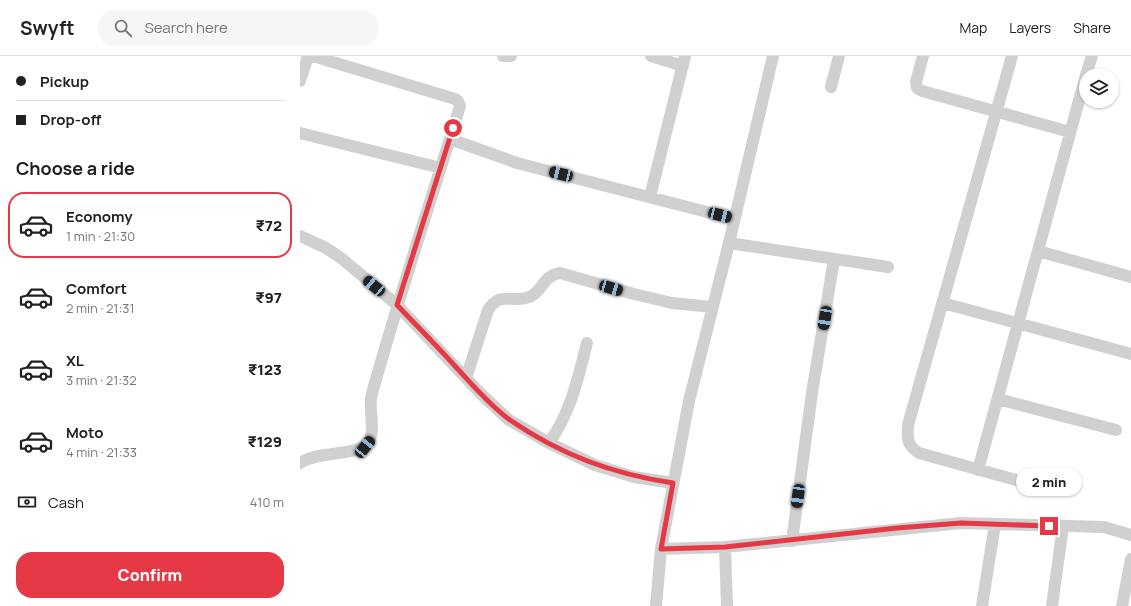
<!DOCTYPE html>
<html lang="en">
<head>
<meta charset="utf-8">
<style>
	body { margin:0; font-family:Manrope,sans-serif; background:#f6f6f6; color:#202124; height:100vh; display:flex; flex-direction:column; font-size:15px; white-space:nowrap }
	* { box-sizing:border-box; margin:0 }
	p { font-size:13px; color:#757577 }
	.icon { flex:none; width:22px; height:22px; fill:none; stroke:currentColor; stroke-width:2; stroke-linecap:round; stroke-linejoin:round }
	.map { position:relative; flex:1; overflow:hidden }
	.panel { display:flex; flex-direction:column; background:#fff; width:300px }
	.panel>* { flex:none }
	.guide { display:grid; align-content:center; height:88px; padding:0 16px; background:#fff }
	.controls { position:absolute; left:779px; top:12px; display:grid; gap:8px }
	.controls a { display:grid; place-items:center; width:40px; height:40px; border-radius:50%; background:#fff; box-shadow:0 1px 3px #0004; font-size:20px }
	.end { position:absolute; width:18px; height:18px; margin:-9px; border:5px solid #e63946; background:#fff; box-shadow:0 0 0 2px #fff }
	.from { border-radius:50% }
	.bubble { position:absolute; height:28px; border-radius:14px; background:#fff; box-shadow:0 1px 3px #0004; font-size:13px; font-weight:800; line-height:28px; text-align:center }
	.car { position:absolute; width:12px; height:24px; margin:-12px -6px; border-radius:5px; box-shadow:0 0 3px 1px #0007; background:linear-gradient(#222 24%,#8ab4d8 0 40%,#222 0 76%,#8ab4d8 0 86%,#222 0) }
	.guide b { display:flex; align-items:center; gap:14px; height:38px; font-size:15px }
	.guide b+b { border-top:1px solid #e0e0e0 }
	.guide i { width:10px; height:10px; background:#202124 }
	ul { padding:0; list-style:none }
	li { display:flex; align-items:center; gap:12px; height:66px; margin:0 8px 6px; padding:0 8px; border:2px solid transparent; border-radius:16px }
	li div { flex:1 }
	li b { display:block; font-size:15px }
	li em { font-style:normal; font-weight:800 }
	li.selected { border-color:#e63946 }
	li>.icon { width:36px; height:36px; stroke-width:1.5 }
	h2 { padding:0 16px; font-size:18px; line-height:48px }
	.pay { display:flex; align-items:center; gap:10px; height:44px; padding:0 16px; font-size:15px }
	.pay p { margin-inline-start:auto }
	.primary-button { display:flex; gap:8px; margin-top:auto; padding:8px 16px }
	.primary-button a { flex:1; height:46px; border-radius:16px; background:#e63946; color:#fff; font-size:16px; font-weight:800; line-height:46px; text-align:center }
	header { display:flex; align-items:center; gap:24px; box-sizing:border-box; height:56px; padding:0 20px; background:#fff; border-bottom:1px solid #e0e0e0 }
	header strong { font-size:19px }
	nav { display:flex; gap:22px; margin-inline-start:auto; font-size:14px }
	.search { width:280px; height:36px; background:#f6f6f6; display:flex; align-items:center; gap:10px; box-sizing:border-box; padding:0 14px; border-radius:16px; color:#757577; font-size:15px }
	main { display:flex; flex:1; min-height:0 }
	.map>svg:first-child { display:block }
	.lines { fill:none; stroke-linecap:round; stroke-linejoin:round }
	.minor { stroke:#d0d0d0; stroke-width:12 }
	.route { stroke:#e63946; stroke-width:5 }
</style>
</head>
<body>
<header>
<strong>Swyft</strong>
<div class="search"><svg class="icon" aria-label="search" viewBox="0 0 24 24"><circle cx="10" cy="10" r="6"/><path d="M15 15l6 6"/></svg>Search here</div>
<nav><a>Map</a><a>Layers</a><a>Share</a></nav>
</header>
<main>
<section class="panel">
<div class="guide">
<b><i class="from"></i>Pickup</b>
<b><i></i>Drop-off</b>
</div>
<h2>Choose a ride</h2>
<ul>
<li class="selected"><svg class="icon" aria-label="car" viewBox="0 0 24 24"><path d="M5 17H2v-5l4-1 3-4h7l3 4 3 1v5h-3M9 17h6M6 11h13"/><circle cx="7" cy="17" r="2"/><circle cx="17" cy="17" r="2"/></svg><div><b>Economy</b><p>1 min · 21:30</p></div><em>₹72</em></li>
<li><svg class="icon" aria-label="car" viewBox="0 0 24 24"><path d="M5 17H2v-5l4-1 3-4h7l3 4 3 1v5h-3M9 17h6M6 11h13"/><circle cx="7" cy="17" r="2"/><circle cx="17" cy="17" r="2"/></svg><div><b>Comfort</b><p>2 min · 21:31</p></div><em>₹97</em></li>
<li><svg class="icon" aria-label="car" viewBox="0 0 24 24"><path d="M5 17H2v-5l4-1 3-4h7l3 4 3 1v5h-3M9 17h6M6 11h13"/><circle cx="7" cy="17" r="2"/><circle cx="17" cy="17" r="2"/></svg><div><b>XL</b><p>3 min · 21:32</p></div><em>₹123</em></li>
<li><svg class="icon" aria-label="car" viewBox="0 0 24 24"><path d="M5 17H2v-5l4-1 3-4h7l3 4 3 1v5h-3M9 17h6M6 11h13"/><circle cx="7" cy="17" r="2"/><circle cx="17" cy="17" r="2"/></svg><div><b>Moto</b><p>4 min · 21:33</p></div><em>₹129</em></li>
</ul>
<div class="pay"><svg class="icon" aria-label="cash" viewBox="0 0 24 24"><path d="M3 7h18v10H3z"/><circle cx="12" cy="12" r="2"/></svg>Cash<p>410 m</p></div>
<div class="primary-button"><a>Confirm</a></div>
</section>
<div class="map">
<svg width="831" height="550" viewBox="0 0 831 550">
	<rect width="100%" height="100%" fill="#fff"/>
	<g class="lines">
		<!-- minor -->
		<path class="minor" d="M 203,0 L 211,0
			M 351,0 L 383,10
			M 623,0 L 616,26 L 617,32 L 622,35 L 770,76
			M 712,0 L 608,369 C 607,383 607,389 619,397 L 738,430
			M 786,19 L 792,0
			M 0,25 L 8,0
			M 531,31 L 539,0
			M 0,77 L 141,112
			M 150,83 L 217,107 L 434,163
			M 350,141 L 385,0
			M 0,180 L 26,192 L 41,202 L 97,249 L 181,338 L 209,364 L 249,387 L 295,409 L 334,421 L 373,427
			M 429,187 L 588,211
			M 738,195 L 831,221
			M 643,247 L 831,298
			M 166,322 L 188,254 C 201,234 212,248 229,241 C 243,236 242,220 260,217 L 334,238 L 372,247 L 412,251
			M 698,343 L 816,374
			M 249,387 C 271,356 278,322 287,287
			M 0,407 C 18,395 57,399 66,389 C 77,378 69,357 71,342 C 73,333 76,323 79,313 C 104,225 133,138 160,50 L 158,45 L 155,43 L 13,0
			M 678,414 L 786,19
			M 492,485 L 512,337 L 534,203
			M 425,491 L 427,550
			M 361,493 L 425,491 L 661,467 L 804,471 L 831,479
			M 356,550 L 361,493 L 389,345 L 429,187 L 473,0
			M 682,550 L 695,468
			M 752,550 L 763,470
			M 822,550 L 831,503"/>
	</g>
	<g class="lines">
		<!-- route -->
		<path class="route" d="M 153,72 L 97,249 C 116,269 135,288 154,309 C 171,327 189,349 210,364 C 261,399 313,418 373,427 L 361,493 L 425,491 L 597,472 L 661,467 L 749,470"/>
	</g>
</svg>
<div class="controls">
<a><svg class="icon" aria-label="layers" viewBox="0 0 24 24"><path d="M12 4l9 5-9 5-9-5zM3 14l9 5 9-5"/></svg></a>
</div>
<i class="end from" style="left:153px;top:72px"></i>
<i class="end" style="left:749px;top:470px"></i>
<div class="bubble" style="left:716px;top:412px;width:66px">2 min</div>
<i class="car" style="left:261px;top:118px;rotate:284deg"></i>
<i class="car" style="left:420px;top:159px;rotate:104deg"></i>
<i class="car" style="left:74px;top:230px;rotate:310deg"></i>
<i class="car" style="left:311px;top:232px;rotate:106deg"></i>
<i class="car" style="left:525px;top:262px;rotate:189deg"></i>
<i class="car" style="left:65px;top:391px;rotate:39deg"></i>
<i class="car" style="left:498px;top:440px;rotate:188deg"></i>
</div>
</main>
</body>
</html>
